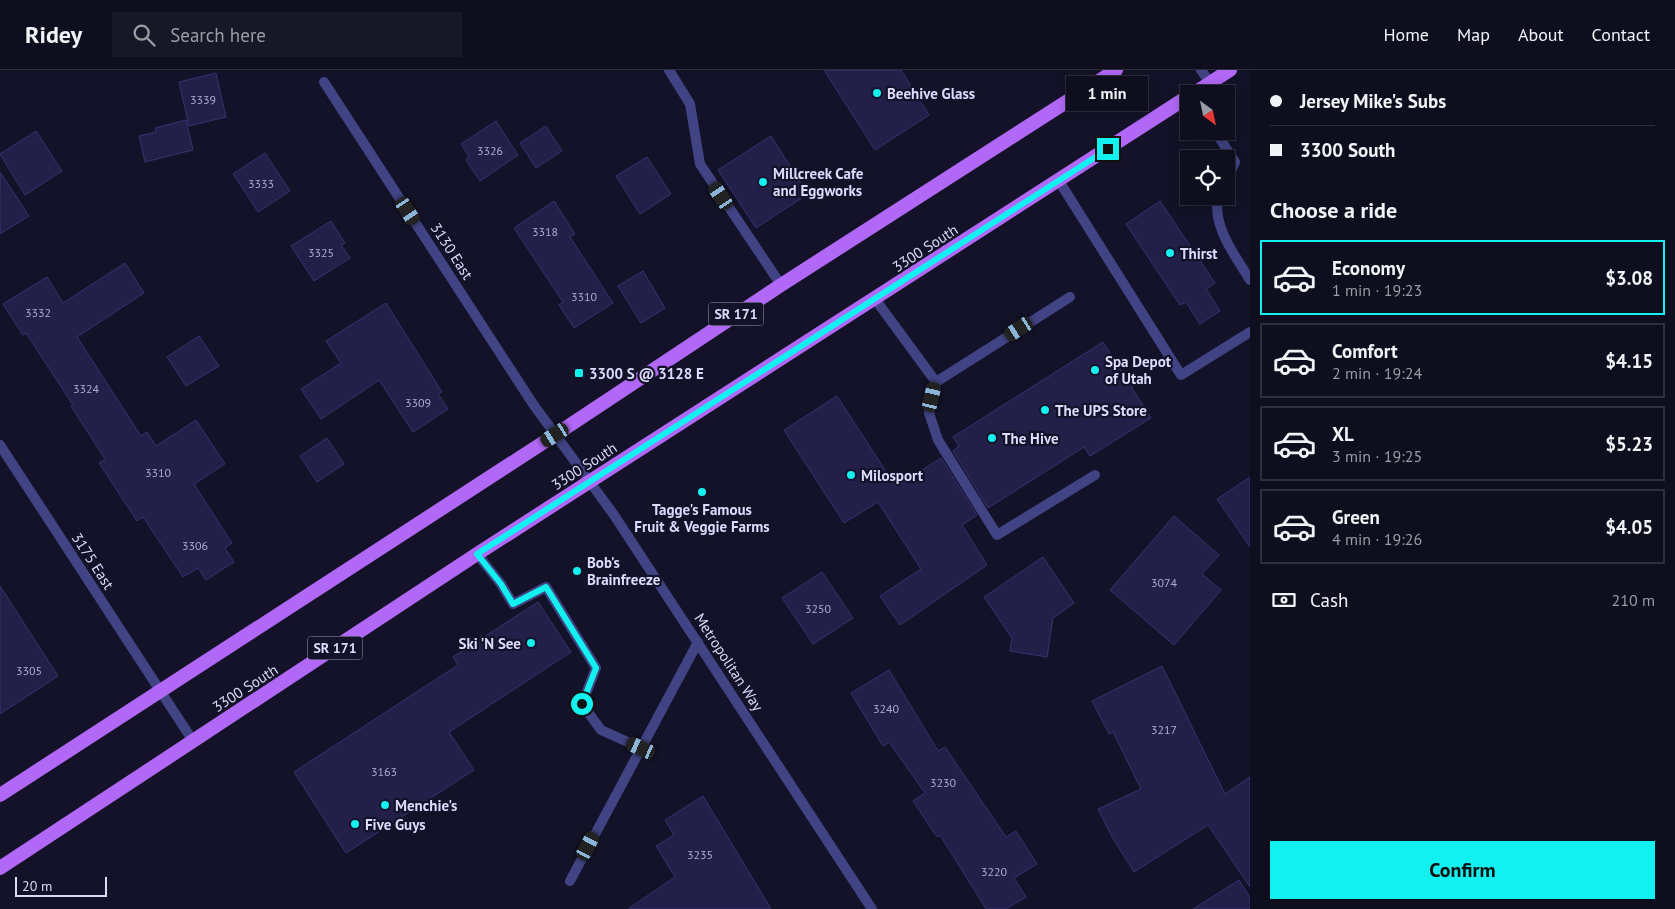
<!DOCTYPE html>
<html lang="en">
<head>
<meta charset="utf-8">
<style>
	body { margin:0; font-family:"PT Sans",sans-serif; background:#171727; color:#f1f3f6; height:100vh; display:flex; flex-direction:column; font-size:19px; white-space:nowrap }
	* { box-sizing:border-box; margin:0 }
	p { font-size:16px; color:#9b9ca4 }
	.icon { flex:none; width:28px; height:28px; fill:none; stroke:currentColor; stroke-width:2; stroke-linecap:round; stroke-linejoin:round }
	.map { position:relative; flex:1; overflow:hidden }
	.sheet { display:flex; flex-direction:column; background:#0e0e1e; width:425px }
	.sheet>* { flex:none }
	.guide { display:grid; align-content:center; height:110px; padding:0 20px; background:#0e0e1e }
	.needle { width:32px; rotate:147deg }
	.tools { position:absolute; left:1180px; top:15px; display:grid; gap:10px }
	.tools a { display:grid; place-items:center; width:55px; height:55px; border-radius:0px; background:#0e0e1e; box-shadow:0 2px 12px #0003,0 0 0 1px #2e2e3c; font-size:25px }
	.scale { position:absolute; left:15px; bottom:12px; width:92px; box-sizing:border-box; padding-left:5px; border:2px solid #dbdbfd; border-top:0; font-size:14px; line-height:18px; white-space:nowrap; color:#dbdbfd; -webkit-text-stroke:4px #131228; paint-order:stroke }
	.end { position:absolute; width:22px; height:22px; margin:-11px; border:6px solid #12f1f0; background:#111; box-shadow:0 0 0 2px #111 }
	.from { border-radius:50% }
	.bubble { position:absolute; height:35px; border-radius:0px; background:#0e0e1e; box-shadow:0 2px 12px #0003,0 0 0 1px #2e2e3c; font-size:16px; font-weight:700; line-height:35px; text-align:center }
	.car { position:absolute; width:15px; height:30px; margin:-15px -8px; border-radius:6px; box-shadow:0 0 4px 1px #0007; background:linear-gradient(#222 24%,#8ab4d8 0 40%,#222 0 76%,#8ab4d8 0 86%,#222 0) }
	.guide b { display:flex; align-items:center; gap:18px; height:48px; font-size:19px }
	.guide b+b { border-top:1px solid #2e2e3c }
	.guide i { width:12px; height:12px; background:#f1f3f6 }
	ul { padding:0; list-style:none }
	li { display:flex; align-items:center; gap:15px; height:75px; margin:0 10px 8px; padding:0 10px; border:2px solid #2e2e3c; border-radius:0px }
	li div { flex:1 }
	li b { display:block; font-size:19px }
	li em { font-style:normal; font-weight:700 }
	li.current { border-color:#12f1f0 }
	li>.icon { width:45px; height:45px; stroke-width:1.5 }
	h2 { padding:0 20px; font-size:22px; line-height:60px }
	.pay { display:flex; align-items:center; gap:12px; height:55px; padding:0 20px; font-size:19px }
	.pay p { margin-inline-start:auto }
	.primary-button { display:flex; gap:10px; margin-top:auto; padding:10px 20px }
	.primary-button a { flex:1; height:58px; border-radius:0px; background:#12f1f0; color:#111; font-size:20px; font-weight:700; line-height:58px; text-align:center }
	header { display:flex; align-items:center; gap:30px; box-sizing:border-box; height:70px; padding:0 25px; background:#0e0e1e; border-bottom:1px solid #2e2e3c }
	header strong { font-size:24px }
	nav { display:flex; gap:28px; margin-inline-start:auto; font-size:18px }
	.search { width:350px; height:45px; background:#171727; display:flex; align-items:center; gap:12px; box-sizing:border-box; padding:0 18px; border-radius:0px; color:#9b9ca4; font-size:19px }
	main { display:flex; flex:1; min-height:0 }
	.map>svg:first-child { display:block }
	.building { fill:#231f48; stroke:#383272 }
	.lines { fill:none; stroke-linecap:round; stroke-linejoin:round }
	.service { stroke:#404484; stroke-width:10 }
	.minor { stroke:#404484; stroke-width:10 }
	.primary { stroke:#b268f6; stroke-width:14 }
	.route { stroke:#12f1f0; stroke-width:6 }
	.poi-dot { fill:#12f1f0; stroke:#131228; stroke-width:2 }
	.labels { text-anchor:middle; dominant-baseline:central; stroke-width:4.5; stroke-linejoin:round; paint-order:stroke }
	.number-label { font-size:12px; fill:#adacd0 }
	.shield { fill:#131228; stroke:#9f9fbd; stroke-width:1 }
	.shield-label { font-size:14px; font-weight:bold; fill:#dbdbfd }
	.poi-label { font-size:15px; font-weight:bold; fill:#dbdbfd; stroke:#131228; text-anchor:start }
	.street-label { font-size:15px; fill:#dbdbfd; stroke:#131228 }
</style>
</head>
<body>
<header>
<strong>Ridey</strong>
<div class="search"><svg class="icon" aria-label="search" viewBox="0 0 24 24"><circle cx="10" cy="10" r="6"/><path d="M15 15l6 6"/></svg>Search here</div>
<nav><a>Home</a><a>Map</a><a>About</a><a>Contact</a></nav>
</header>
<main>
<div class="map">
<svg width="1250" height="839" viewBox="0 0 1250 839">
	<rect width="100%" height="100%" fill="#131228"/>
	<!-- building -->
	<path class="building" d="M 824,0 L 901,0 L 929,45 L 875,80 Z
		M 216,3 L 226,47 L 189,56 L 179,12 Z
		M 186,50 L 193,80 L 145,92 L 139,66 L 156,62 L 155,58 Z
		M 496,51 L 518,85 L 480,111 L 466,90 L 469,87 L 461,74 Z
		M 546,56 L 562,81 L 536,98 L 520,73 Z
		M 36,61 L 62,101 L 25,125 L 0,84 Z
		M 771,66 L 808,124 L 756,158 L 718,100 Z
		M 265,83 L 290,121 L 258,142 L 233,104 Z
		M 647,87 L 671,124 L 640,144 L 616,106 Z
		M 0,102 L 29,146 L 0,164 Z
		M 554,131 L 575,164 L 570,167 L 613,233 L 574,258 L 559,235 L 563,232 L 514,158 Z
		M 1160,131 L 1215,213 L 1206,219 L 1220,241 L 1200,254 L 1186,232 L 1180,235 L 1126,154 Z
		M 331,151 L 345,173 L 341,175 L 350,188 L 314,211 L 291,176 Z
		M 125,193 L 144,223 L 77,267 L 141,366 L 147,362 L 156,376 L 196,350 L 225,394 L 194,414 L 232,473 L 225,478 L 234,492 L 206,510 L 198,498 L 183,507 L 143,447 L 137,451 L 99,393 L 105,389 L 71,336 L 73,335 L 26,263 L 23,265 L 3,234 L 47,207 L 63,233 Z
		M 643,201 L 665,238 L 641,253 L 618,216 Z
		M 386,233 L 442,322 L 438,324 L 448,339 L 413,362 L 379,310 L 321,349 L 301,319 L 341,293 L 326,271 Z
		M 199,266 L 219,296 L 186,316 L 167,287 Z
		M 1103,272 L 1151,348 L 1090,386 L 1084,377 L 988,438 L 953,381 L 959,376 L 953,367 Z
		M 837,326 L 896,417 L 941,388 L 977,445 L 962,455 L 987,495 L 900,555 L 880,526 L 921,499 L 878,432 L 844,453 L 784,360 Z
		M 327,368 L 344,394 L 317,412 L 300,386 Z
		M 1250,407 L 1250,477 L 1217,429 Z
		M 1174,446 L 1219,485 L 1202,504 L 1221,520 L 1174,575 L 1110,520 Z
		M 1043,487 L 1074,533 L 1053,548 L 1047,587 L 1010,581 L 1012,568 L 984,527 Z
		M 822,502 L 853,548 L 813,574 L 782,528 Z
		M 0,516 L 58,606 L 0,644 Z
		M 538,532 L 571,582 L 449,662 L 474,700 L 346,783 L 294,702 L 458,595 L 453,587 Z
		M 1162,596 L 1225,724 L 1250,707 L 1250,817 L 1208,755 L 1134,802 L 1112,767 L 1098,739 L 1141,719 L 1113,662 L 1109,664 L 1092,631 Z
		M 889,600 L 938,681 L 945,677 L 1006,767 L 1016,761 L 1037,794 L 1014,808 L 1026,827 L 1006,839 L 986,839 L 940,765 L 937,767 L 913,731 L 925,723 L 889,672 L 883,676 L 851,623 Z
		M 703,726 L 771,839 L 628,839 L 675,807 L 656,776 L 674,765 L 665,750 Z
		M 1239,810 L 1250,828 L 1250,839 L 1193,839 Z"/>
	<g class="lines">
		<!-- service -->
		<path class="service" d="M 669,0 L 690,34 L 700,94 L 781,215
			M 1215,61 L 1235,92 L 1226,111
			M 1059,111 L 1181,305 L 1250,262
			M 1218,126 C 1212,157 1235,185 1250,210
			M 875,229 L 936,312 L 1070,227
			M 936,312 L 929,343 L 938,370 L 997,465 L 1095,405
			M 477,484 L 501,514 L 513,534 L 546,517 L 596,598 L 582,634 L 601,660 L 641,678
			M 161,622 L 193,671
			M 570,811 L 698,572"/>
		<!-- minor -->
		<path class="minor" d="M 1201,0 L 1210,13
			M 324,12 L 533,334 L 614,445 L 872,839
			M 0,375 L 161,622"/>
		<!-- primary -->
		<path class="primary" d="M 1193,24 L 1230,0
			M 0,725 L 555,365 L 781,215 L 1116,0
			M 0,798 L 477,484 L 1189,26"/>
	</g>
	<g class="lines">
		<!-- route -->
		<path class="route" d="M 582,634 L 596,598 L 546,517 L 513,534 L 501,514 L 477,484 L 1108,79"/>
	</g>
	<!-- markers -->
	<g class="poi-dot">
		<circle cx="877" cy="23" r="5"/>
		<circle cx="763" cy="112" r="5"/>
		<circle cx="1170" cy="183" r="5"/>
		<circle cx="1095" cy="300" r="5"/>
		<rect x="574" y="298" width="10" height="10" rx="2.5"/>
		<circle cx="1045" cy="340" r="5"/>
		<circle cx="992" cy="368" r="5"/>
		<circle cx="851" cy="405" r="5"/>
		<circle cx="702" cy="422" r="5"/>
		<circle cx="577" cy="501" r="5"/>
		<circle cx="531" cy="573" r="5"/>
		<circle cx="385" cy="735" r="5"/>
		<circle cx="355" cy="754" r="5"/>
	</g>
	<g class="labels">
		<!-- number labels -->
		<g class="number-label">
			<text x="203" y="29">3339</text>
			<text x="490" y="80">3326</text>
			<text x="261" y="113">3333</text>
			<text x="545" y="161">3318</text>
			<text x="321" y="182">3325</text>
			<text x="584" y="226">3310</text>
			<text x="38" y="242">3332</text>
			<text x="86" y="318">3324</text>
			<text x="418" y="332">3309</text>
			<text x="158" y="402">3310</text>
			<text x="195" y="475">3306</text>
			<text x="1164" y="512">3074</text>
			<text x="818" y="538">3250</text>
			<text x="29" y="600">3305</text>
			<text x="886" y="638">3240</text>
			<text x="1164" y="659">3217</text>
			<text x="384" y="701">3163</text>
			<text x="943" y="712">3230</text>
			<text x="700" y="784">3235</text>
			<text x="994" y="801">3220</text>
		</g>
		<!-- shield labels -->
		<g class="shield">
			<rect x="708.5" y="232.5" width="55" height="23" rx="4"/>
			<rect x="307.5" y="566.5" width="55" height="23" rx="4"/>
		</g>
		<g class="shield-label">
			<text x="736" y="244">SR 171</text>
			<text x="335" y="578">SR 171</text>
		</g>
		<!-- poi labels -->
		<g class="poi-label">
			<text x="887" y="23">Beehive Glass</text>
			<text x="773" y="103">Millcreek Cafe<tspan x="773" dy="17">and Eggworks</tspan></text>
			<text x="1180" y="183">Thirst</text>
			<text x="1105" y="291">Spa Depot<tspan x="1105" dy="17">of Utah</tspan></text>
			<text x="589" y="303">3300 S @ 3128 E</text>
			<text x="1055" y="340">The UPS Store</text>
			<text x="1002" y="368">The Hive</text>
			<text x="861" y="405">Milosport</text>
			<text x="702" y="439" text-anchor="middle">Tagge's Famous<tspan x="702" dy="17">Fruit &amp; Veggie Farms</tspan></text>
			<text x="587" y="492">Bob's<tspan x="587" dy="17">Brainfreeze</tspan></text>
			<text x="521" y="573" text-anchor="end">Ski 'N See</text>
			<text x="395" y="735">Menchie's</text>
			<text x="365" y="754">Five Guys</text>
		</g>
		<!-- street labels -->
		<g class="street-label">
			<text transform="translate(925 178) rotate(-33)">3300 South</text>
			<text transform="translate(452 181) rotate(57)">3130 East</text>
			<text transform="translate(584 396) rotate(-33)">3300 South</text>
			<text transform="translate(93 491) rotate(57)">3175 East</text>
			<text transform="translate(729 592) rotate(57)">Metropolitan Way</text>
			<text transform="translate(245 618) rotate(-33)">3300 South</text>
		</g>
	</g>
</svg>
<div class="tools">
<a><svg class="needle" viewBox="-14 -14 28 28"><path d="M0-13l5 13h-10z" fill="#e53935"/><path d="M0 13l5-13h-10z" fill="#9b9ca4"/></svg></a>
<a><svg class="icon" aria-label="locate" viewBox="0 0 24 24"><circle cx="12" cy="12" r="6"/><path d="M12 2v4M12 18v4M2 12h4M18 12h4"/></svg></a>
</div>
<div class="scale">20 m</div>
<i class="end from" style="left:582px;top:634px"></i>
<i class="end" style="left:1108px;top:79px"></i>
<div class="bubble" style="left:1066px;top:6px;width:82px">1 min</div>
<i class="car" style="left:721px;top:126px;rotate:326deg"></i>
<i class="car" style="left:408px;top:141px;rotate:147deg"></i>
<i class="car" style="left:1019px;top:259px;rotate:237deg"></i>
<i class="car" style="left:932px;top:327px;rotate:13deg"></i>
<i class="car" style="left:555px;top:365px;rotate:237deg"></i>
<i class="car" style="left:641px;top:678px;rotate:294deg"></i>
<i class="car" style="left:588px;top:776px;rotate:28deg"></i>
</div>
<section class="sheet">
<div class="guide">
<b><i class="from"></i>Jersey Mike's Subs</b>
<b><i></i>3300 South</b>
</div>
<h2>Choose a ride</h2>
<ul>
<li class="current"><svg class="icon" aria-label="car" viewBox="0 0 24 24"><path d="M5 17H2v-5l4-1 3-4h7l3 4 3 1v5h-3M9 17h6M6 11h13"/><circle cx="7" cy="17" r="2"/><circle cx="17" cy="17" r="2"/></svg><div><b>Economy</b><p>1 min · 19:23</p></div><em>$3.08</em></li>
<li><svg class="icon" aria-label="car" viewBox="0 0 24 24"><path d="M5 17H2v-5l4-1 3-4h7l3 4 3 1v5h-3M9 17h6M6 11h13"/><circle cx="7" cy="17" r="2"/><circle cx="17" cy="17" r="2"/></svg><div><b>Comfort</b><p>2 min · 19:24</p></div><em>$4.15</em></li>
<li><svg class="icon" aria-label="car" viewBox="0 0 24 24"><path d="M5 17H2v-5l4-1 3-4h7l3 4 3 1v5h-3M9 17h6M6 11h13"/><circle cx="7" cy="17" r="2"/><circle cx="17" cy="17" r="2"/></svg><div><b>XL</b><p>3 min · 19:25</p></div><em>$5.23</em></li>
<li><svg class="icon" aria-label="car" viewBox="0 0 24 24"><path d="M5 17H2v-5l4-1 3-4h7l3 4 3 1v5h-3M9 17h6M6 11h13"/><circle cx="7" cy="17" r="2"/><circle cx="17" cy="17" r="2"/></svg><div><b>Green</b><p>4 min · 19:26</p></div><em>$4.05</em></li>
</ul>
<div class="pay"><svg class="icon" aria-label="cash" viewBox="0 0 24 24"><path d="M3 7h18v10H3z"/><circle cx="12" cy="12" r="2"/></svg>Cash<p>210 m</p></div>
<div class="primary-button"><a>Confirm</a></div>
</section>
</main>
</body>
</html>
